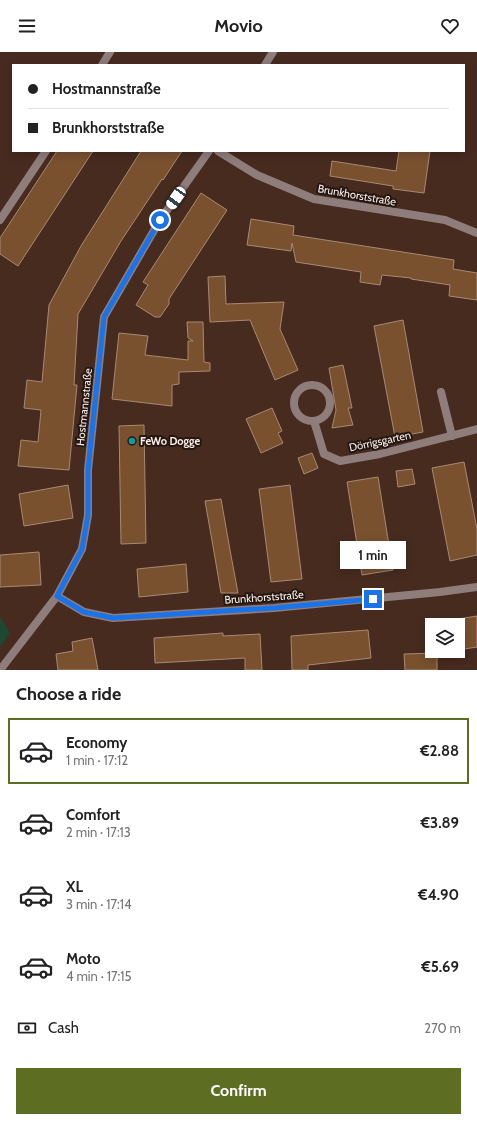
<!DOCTYPE html>
<html lang="en">
<head>
<meta charset="utf-8">
<style>
	body { margin:0; font-family:Cabin,sans-serif; background:#f2f2f2; color:#222; height:100vh; display:flex; flex-direction:column; font-size:15px; white-space:nowrap }
	* { box-sizing:border-box; margin:0 }
	p { font-size:13px; color:#767676 }
	.icon { flex:none; width:22px; height:22px; fill:none; stroke:currentColor; stroke-width:2; stroke-linecap:round; stroke-linejoin:round }
	.map { position:relative; height:618px; overflow:hidden }
	.side { display:flex; flex-direction:column; background:#fff; flex:1 }
	.side>* { flex:none }
	.hud { position:absolute; left:12px; top:12px; width:453px; height:88px; border-radius:0px; box-shadow:0 2px 10px #0003; display:grid; align-content:center; height:88px; padding:0 16px; background:#fff }
	.buttons { position:absolute; left:425px; top:566px; display:grid; gap:8px }
	.buttons a { display:grid; place-items:center; width:40px; height:40px; border-radius:0px; background:#fff; box-shadow:0 2px 10px #0003; font-size:20px }
	.end { position:absolute; width:18px; height:18px; margin:-9px; border:5px solid #1a73e8; background:#fff; box-shadow:0 0 0 2px #fff }
	.from { border-radius:50% }
	.bubble { position:absolute; height:28px; border-radius:0px; background:#fff; box-shadow:0 2px 10px #0003; font-size:13px; font-weight:800; line-height:28px; text-align:center }
	.car { position:absolute; width:12px; height:24px; margin:-12px -6px; border-radius:5px; box-shadow:0 0 3px 1px #0007; background:linear-gradient(#fff 24%,#345 0 40%,#fff 0 76%,#345 0 86%,#fff 0) }
	.hud b { display:flex; align-items:center; gap:14px; height:38px; font-size:15px }
	.hud b+b { border-top:1px solid #e0e0e0 }
	.hud i { width:10px; height:10px; background:#222 }
	ul { padding:0; list-style:none }
	li { display:flex; align-items:center; gap:12px; height:66px; margin:0 8px 6px; padding:0 8px; border:2px solid transparent; border-radius:0px }
	li div { flex:1 }
	li b { display:block; font-size:15px }
	li em { font-style:normal; font-weight:800 }
	li.active { border-color:#5d6d22 }
	li>.icon { width:36px; height:36px; stroke-width:1.5 }
	h2 { padding:0 16px; font-size:18px; line-height:48px }
	.pay { display:flex; align-items:center; gap:10px; height:44px; padding:0 16px; font-size:15px }
	.pay p { margin-inline-start:auto }
	.action { display:flex; gap:8px; margin-top:auto; padding:8px 16px }
	.action a { flex:1; height:46px; border-radius:0px; background:#5d6d22; color:#fff; font-size:16px; font-weight:800; line-height:46px; text-align:center }
	header { display:flex; justify-content:space-between; align-items:center; height:52px; padding:0 16px; background:#fff; font-size:18px; font-weight:800 }
	.map>svg:first-child { display:block }
	.green { fill:#1d4833 }
	.building { fill:#79512f; stroke:#a78a74 }
	.lines { fill:none; stroke-linecap:round; stroke-linejoin:round }
	.minor { stroke:#8e7d7b; stroke-width:8 }
	.route { stroke:#1a73e8; stroke-width:5 }
	.culture-dot { fill:#0f9aa8; stroke:#241712; stroke-width:1.5 }
	.labels { text-anchor:middle; dominant-baseline:central; stroke-width:4; stroke-linejoin:round; paint-order:stroke }
	.street-label { font-size:11px; fill:#fdeee8; stroke:#241712 }
	.poi-label { font-size:11px; font-weight:bold; fill:#fdeee8; stroke:#241712; text-anchor:start }
</style>
</head>
<body>
<header><svg class="icon" aria-label="menu" viewBox="0 0 24 24"><path d="M4 6h16M4 12h16M4 18h16"/></svg>Movio<svg class="icon" aria-label="heart" viewBox="0 0 24 24"><path d="M12 20l-8-8c-3-5 5-10 8-4 3-6 11-1 8 4z"/></svg></header>
<div class="map">
<svg width="477" height="618" viewBox="0 0 477 618">
	<rect width="100%" height="100%" fill="#472b1f"/>
	<!-- green -->
	<path class="green" d="M 0,565 L 10,581 L 0,595 Z"/>
	<!-- building -->
	<path class="building" d="M 57,99 L 93,99 L 18,214 L 0,202 L 0,186 Z
		M 141,99 L 182,99 L 163,128 L 162,127 L 121,189 L 78,262 L 74,333 L 77,333 L 69,418 L 18,414 L 21,388 L 38,390 L 41,358 L 24,356 L 27,328 L 42,330 L 49,253 L 81,194 Z
		M 399,99 L 430,99 L 424,141 L 393,137 L 393,134 L 330,124 L 332,109 L 396,119 Z
		M 201,141 L 227,158 L 169,247 L 169,252 L 160,265 L 155,265 L 136,253 L 148,233 L 143,230 Z
		M 251,167 L 294,174 L 293,183 L 454,208 L 453,217 L 477,221 L 477,248 L 449,244 L 450,233 L 411,227 L 411,226 L 382,223 L 380,233 L 360,230 L 361,220 L 296,210 L 292,191 L 291,199 L 247,193 Z
		M 225,224 L 226,252 L 284,250 L 280,277 L 298,318 L 275,328 L 250,268 L 210,270 L 208,225 Z
		M 403,268 L 423,380 L 395,385 L 374,274 Z
		M 187,270 L 203,270 L 204,310 L 210,311 L 210,319 L 179,320 L 179,332 L 172,333 L 172,354 L 112,347 L 119,281 L 148,284 L 145,303 L 188,308 L 188,289 L 193,289 L 188,286 Z
		M 343,313 L 352,356 L 348,356 L 353,373 L 332,376 L 336,358 L 329,316 Z
		M 272,356 L 282,379 L 278,381 L 283,391 L 261,401 L 246,367 Z
		M 144,373 L 146,491 L 121,492 L 119,374 Z
		M 312,401 L 318,416 L 304,422 L 298,406 Z
		M 464,410 L 477,477 L 477,503 L 450,509 L 432,416 Z
		M 412,417 L 415,432 L 398,435 L 396,419 Z
		M 378,425 L 393,518 L 362,523 L 347,430 Z
		M 68,433 L 73,466 L 24,474 L 19,442 Z
		M 290,433 L 302,527 L 271,530 L 259,437 Z
		M 221,447 L 230,498 L 238,541 L 221,541 L 214,500 L 205,449 Z
		M 39,500 L 41,533 L 0,535 L 0,503 Z
		M 186,512 L 188,540 L 139,545 L 137,517 Z
		M 477,564 L 477,595 L 458,598 L 458,567 Z
		M 368,578 L 371,606 L 308,613 L 308,618 L 292,618 L 291,584 Z
		M 223,581 L 223,584 L 260,582 L 262,618 L 245,618 L 245,606 L 155,611 L 154,586 Z
		M 92,586 L 98,618 L 58,618 L 56,602 L 73,599 L 72,590 Z
		M 437,601 L 437,618 L 405,618 L 404,602 Z"/>
	<g class="lines">
		<!-- minor -->
		<path class="minor" d="M 102,13 L 110,0
			M 265,13 L 273,0
			M 218,99 L 257,123 L 314,147 L 445,168 L 477,181
			M 0,168 L 46,99
			M294 351a18 18 0 1 1 36 0a18 18 0 1 1-36 0Z
			M 441,340 L 452,384
			M 314,369 L 324,402 L 340,409 L 380,402 L 477,377
			M 57,544 L 84,560 L 113,566 L 274,556 L 440,540 L 477,535
			M 0,618 L 57,544 L 82,497 L 88,463 L 88,418 L 104,265 L 160,168 L 209,99"/>
	</g>
	<g class="lines">
		<!-- route -->
		<path class="route" d="M 160,168 L 104,265 L 88,418 L 88,463 L 82,497 L 57,544 L 84,560 L 113,566 L 274,556 L 373,547"/>
	</g>
	<!-- markers -->
	<circle class="culture-dot" cx="132" cy="389" r="4"/>
	<g class="labels">
		<!-- street labels -->
		<g class="street-label">
			<text transform="translate(357 143) rotate(10)">Brunkhorststraße</text>
			<text transform="translate(84 355) rotate(-84)">Hostmannstraße</text>
			<text transform="translate(380 389) rotate(-12)">Dörrigsgarten</text>
			<text transform="translate(264 545) rotate(-4)">Brunkhorststraße</text>
		</g>
		<!-- poi labels -->
		<g class="poi-label">
			<text x="140" y="389">FeWo Dogge</text>
		</g>
	</g>
</svg>
<div class="buttons">
<a><svg class="icon" aria-label="layers" viewBox="0 0 24 24"><path d="M12 4l9 5-9 5-9-5zM3 14l9 5 9-5"/></svg></a>
</div>
<i class="end from" style="left:160px;top:168px"></i>
<i class="end" style="left:373px;top:547px"></i>
<div class="bubble" style="left:340px;top:489px;width:66px">1 min</div>
<i class="car" style="left:176px;top:146px;rotate:215deg"></i>
<div class="hud">
<b><i class="from"></i>Hostmannstraße</b>
<b><i></i>Brunkhorststraße</b>
</div>
</div>
<section class="side">
<h2>Choose a ride</h2>
<ul>
<li class="active"><svg class="icon" aria-label="car" viewBox="0 0 24 24"><path d="M5 17H2v-5l4-1 3-4h7l3 4 3 1v5h-3M9 17h6M6 11h13"/><circle cx="7" cy="17" r="2"/><circle cx="17" cy="17" r="2"/></svg><div><b>Economy</b><p>1 min · 17:12</p></div><em>€2.88</em></li>
<li><svg class="icon" aria-label="car" viewBox="0 0 24 24"><path d="M5 17H2v-5l4-1 3-4h7l3 4 3 1v5h-3M9 17h6M6 11h13"/><circle cx="7" cy="17" r="2"/><circle cx="17" cy="17" r="2"/></svg><div><b>Comfort</b><p>2 min · 17:13</p></div><em>€3.89</em></li>
<li><svg class="icon" aria-label="car" viewBox="0 0 24 24"><path d="M5 17H2v-5l4-1 3-4h7l3 4 3 1v5h-3M9 17h6M6 11h13"/><circle cx="7" cy="17" r="2"/><circle cx="17" cy="17" r="2"/></svg><div><b>XL</b><p>3 min · 17:14</p></div><em>€4.90</em></li>
<li><svg class="icon" aria-label="car" viewBox="0 0 24 24"><path d="M5 17H2v-5l4-1 3-4h7l3 4 3 1v5h-3M9 17h6M6 11h13"/><circle cx="7" cy="17" r="2"/><circle cx="17" cy="17" r="2"/></svg><div><b>Moto</b><p>4 min · 17:15</p></div><em>€5.69</em></li>
</ul>
<div class="pay"><svg class="icon" aria-label="cash" viewBox="0 0 24 24"><path d="M3 7h18v10H3z"/><circle cx="12" cy="12" r="2"/></svg>Cash<p>270 m</p></div>
<div class="action"><a>Confirm</a></div>
</section>
</body>
</html>
